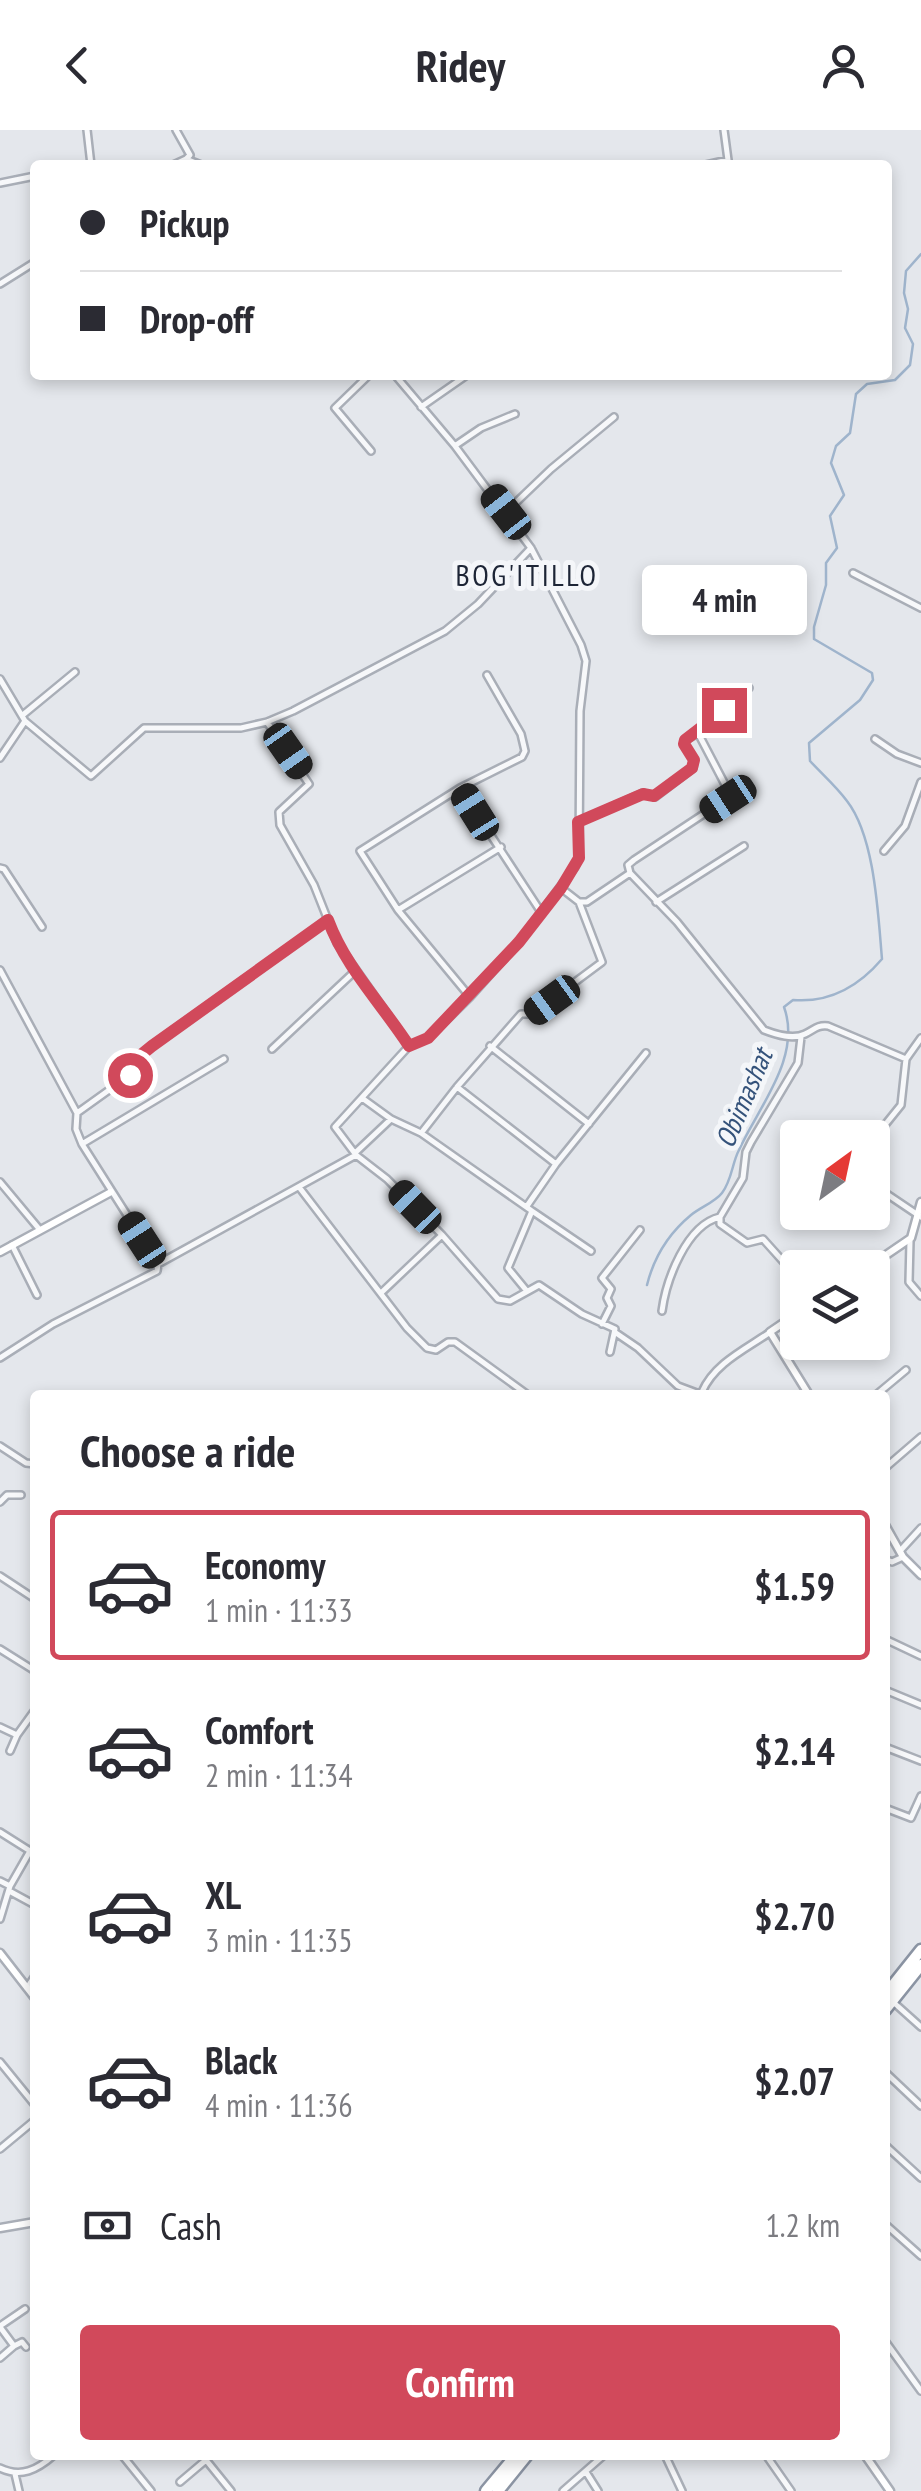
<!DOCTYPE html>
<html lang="en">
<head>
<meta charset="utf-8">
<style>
	body { margin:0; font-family:"PT Sans Narrow",sans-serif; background:#f7f7f7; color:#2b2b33; height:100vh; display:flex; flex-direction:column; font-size:38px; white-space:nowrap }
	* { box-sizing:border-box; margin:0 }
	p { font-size:32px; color:#7c7c81 }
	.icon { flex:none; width:55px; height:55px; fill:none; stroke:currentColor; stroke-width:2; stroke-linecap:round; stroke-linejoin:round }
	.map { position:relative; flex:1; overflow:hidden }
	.drawer { position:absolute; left:30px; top:1260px; width:860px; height:1070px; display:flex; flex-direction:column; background:#fff; border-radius:10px; box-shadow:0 5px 15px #0003 }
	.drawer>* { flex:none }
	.hud { position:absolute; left:30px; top:30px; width:862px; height:220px; border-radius:10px; box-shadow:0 5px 15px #0003; display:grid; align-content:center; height:220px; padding:0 50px; background:#fff }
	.needle { width:65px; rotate:33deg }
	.fabs { position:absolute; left:780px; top:990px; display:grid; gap:20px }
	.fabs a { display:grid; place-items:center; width:110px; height:110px; border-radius:10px; background:#fff; box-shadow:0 5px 15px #0003; font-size:50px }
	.end { position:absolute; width:45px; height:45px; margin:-22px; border:12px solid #d1495b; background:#fff; box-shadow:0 0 0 5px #fff }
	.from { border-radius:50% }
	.bubble { position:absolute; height:70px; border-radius:10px; background:#fff; box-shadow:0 5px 15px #0003; font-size:32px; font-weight:700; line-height:70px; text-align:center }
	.car { position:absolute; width:30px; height:60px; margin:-30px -15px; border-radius:12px; box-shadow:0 0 8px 2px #0007; background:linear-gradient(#222 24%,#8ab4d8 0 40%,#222 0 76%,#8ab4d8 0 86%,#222 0) }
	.hud b { display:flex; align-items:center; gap:35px; height:95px; font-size:38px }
	.hud b+b { border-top:2px solid #e1e1e2 }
	.hud i { width:25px; height:25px; background:#2b2b33 }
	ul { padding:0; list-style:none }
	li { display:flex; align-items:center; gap:30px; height:150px; margin:0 20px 15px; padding:0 30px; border:5px solid transparent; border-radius:10px }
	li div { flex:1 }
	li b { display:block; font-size:38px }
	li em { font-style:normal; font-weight:700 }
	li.selected { border-color:#d1495b }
	li>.icon { width:90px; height:90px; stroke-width:1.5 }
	h2 { padding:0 50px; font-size:45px; line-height:120px }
	.pay { display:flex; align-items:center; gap:25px; height:110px; padding:0 50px; font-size:38px }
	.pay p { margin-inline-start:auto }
	.button { display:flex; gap:20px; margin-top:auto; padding:20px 50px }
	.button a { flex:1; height:115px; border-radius:10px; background:#d1495b; color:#fff; font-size:40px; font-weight:700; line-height:115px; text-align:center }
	header { display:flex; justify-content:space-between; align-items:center; height:130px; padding:0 50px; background:#fff; font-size:45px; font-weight:700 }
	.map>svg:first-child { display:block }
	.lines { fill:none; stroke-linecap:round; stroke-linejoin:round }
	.stream { stroke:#9fb4cc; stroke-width:2.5 }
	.street-casing { stroke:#a9aeb7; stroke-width:10 }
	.secondary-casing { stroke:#a9aeb7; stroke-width:11 }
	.highway-casing { stroke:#8b94a3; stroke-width:15 }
	.street { stroke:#f7f8fa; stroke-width:5 }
	.secondary { stroke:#fff; stroke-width:6 }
	.highway { stroke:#fff; stroke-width:10 }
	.route { stroke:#d1495b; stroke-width:12 }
	.labels { text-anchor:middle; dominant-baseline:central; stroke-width:10; stroke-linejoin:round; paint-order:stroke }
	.water-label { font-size:28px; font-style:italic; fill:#34527a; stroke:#f4f6f9 }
	.quarter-label { font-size:30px; letter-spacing:2.5px; fill:#1d2536; stroke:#f4f6f9 }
</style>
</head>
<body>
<header><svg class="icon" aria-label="back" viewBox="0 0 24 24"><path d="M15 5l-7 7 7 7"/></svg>Ridey<svg class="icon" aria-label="person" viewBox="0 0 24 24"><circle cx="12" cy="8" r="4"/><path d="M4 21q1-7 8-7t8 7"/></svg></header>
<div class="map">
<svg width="921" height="2361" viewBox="0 0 921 2361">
	<rect width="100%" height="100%" fill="#e4e7ec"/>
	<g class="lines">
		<!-- stream -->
		<path class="stream" d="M 647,1155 C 654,1127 668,1104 691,1085 C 701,1077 715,1072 722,1063 C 732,1050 732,1033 739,1020 C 759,976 802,927 784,877 L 793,870 C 829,873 859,856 882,829 C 878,784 875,707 847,671 C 836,656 822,644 810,631 L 809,613 L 860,570 L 873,550 L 872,543 L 814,509 L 814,497 L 826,455 L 826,433 L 837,418 L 830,386 L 844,365 L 831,333 L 836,316 L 850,303 L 856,264 L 867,254 L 895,250 L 910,235 L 913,214 L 905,198 L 908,179 L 904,163 L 906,141 L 921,124"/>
		<!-- street casing -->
		<g class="street-casing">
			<path id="street" d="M 87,0 L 91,35
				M 176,0 L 190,25 L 186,29
				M 173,35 L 186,29 L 201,35
				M 706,35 L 728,30 L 724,0
				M 0,53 L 35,46
				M 0,154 L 35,132
				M 369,245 L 335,278 L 371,321
				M 421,277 L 467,245
				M 456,315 L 481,298 L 515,284
				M 506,382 L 551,339 L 614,287
				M 853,443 L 921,478
				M 0,549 L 25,591 L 91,646 L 144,598 L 241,598 L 267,592 L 293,581 L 445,501 L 478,474 L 531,418
				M 24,584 L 75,542
				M 267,592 L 309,654 L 279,682 L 280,695 L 314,755 L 337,813 L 409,915
				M 875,609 L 897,624 L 921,633
				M 0,628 L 25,591
				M 460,658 L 522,627 L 525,621 L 521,604 L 487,545
				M 578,692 L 643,663 L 655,667 L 693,638 L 694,630 L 684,614 L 685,610 L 698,603 L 749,558
				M 884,721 L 905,696 L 921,652
				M 0,738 L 4,739 L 42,797
				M 630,743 L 628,735 L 634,730 L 731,666 L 698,603
				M 561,758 L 579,772 L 587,772 L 630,743 L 677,792 L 764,900 C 777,905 793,910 805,904 C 815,899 817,895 828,896 L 906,929
				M 656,772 L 744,716
				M 398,780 L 501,717
				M 0,840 L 77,983 L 76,999 L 82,1014 L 158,1134 L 356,1025
				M 470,867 L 398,780 L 360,721 L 460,658 L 541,782
				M 490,916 L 589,994
				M 272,919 L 354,842
				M 457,957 L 521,884 L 532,884 L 602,832 L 579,772
				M 362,968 L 391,989 L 421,1003 L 532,1081
				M 77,983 L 130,945 L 136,929 L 151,916 L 328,790
				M 422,1002 L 457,957 L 556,1034
				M 872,1011 L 901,975 L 906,929 L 921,908
				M 82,1014 L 224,929
				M 355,1023 L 391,989
				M 0,1052 L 40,1100
				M 872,1054 L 921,1087
				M 299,1057 L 407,1198 L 427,1218 L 436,1220 L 448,1212 L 455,1212 L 528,1265
				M 527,1076 L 556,1034 L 646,923
				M 720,1087 L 720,1094 L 747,1113 L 763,1109 L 798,1148
				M 442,1105 L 498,1169 L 510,1171 L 539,1155 L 582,1184 L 615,1199 L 610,1222
				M 910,1111 L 909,1152 L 921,1166
				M 12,1115 L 37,1165
				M 526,1160 L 508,1138 L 532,1081 L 591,1121
				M 382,1162 L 442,1105 L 387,1049 L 356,1025 L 335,997 L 409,916 L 428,908 L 470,867 L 519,812 L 575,737 L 579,728 L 580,581 L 586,531 L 581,515 L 531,418 L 455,316 L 395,245
				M 662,1181 C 666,1151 686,1095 720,1087 L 743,1048 L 746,1022 L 751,1012 L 798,933 L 801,907
				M 602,1194 L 611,1176 L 607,1168 L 611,1159 L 602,1148 L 640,1100
				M 616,1203 L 638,1218 L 678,1256 L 702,1265
				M 0,1228 L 53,1194 L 157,1141 L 158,1134
				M 702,1262 C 714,1234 744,1220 769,1203
				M 876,1265 L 906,1240
				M 0,1316 L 26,1333 L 35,1334
				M 885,1338 L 921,1307
				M 0,1372 L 7,1365 L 21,1365
				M 900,1421 L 921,1398
				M 885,1429 L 892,1432 L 903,1427
				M 0,1446 L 35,1469
				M 885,1509 L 921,1526
				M 0,1519 L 35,1541
				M 885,1560 L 921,1575
				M 0,1597 L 17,1605 L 10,1621
				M 17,1605 L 35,1580
				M 885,1617 L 921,1631
				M 885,1678 L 911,1688 L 921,1666
				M 0,1702 L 30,1721 L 35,1717
				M 0,1751 L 10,1756
				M 11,1762 L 35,1775
				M 0,1789 L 10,1756 L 30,1721 L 35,1724
				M 27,1858 L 35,1846
				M 892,1871 L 921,1897
				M 0,1932 L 35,1975
				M 885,1942 L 921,1976
				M 885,2015 L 921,2048
				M 0,2019 L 35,1990
				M 885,2094 L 921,2126
				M 0,2196 L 25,2179
				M 0,2197 L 14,2216 L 0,2228
				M 885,2211 L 921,2261
				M 14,2216 L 22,2212 L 26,2217
				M 122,2325 L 151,2361
				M 207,2325 L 206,2330 L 231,2361
				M 665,2325 L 682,2361
				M 766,2325 L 791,2361
				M 0,2338 C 21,2348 37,2340 54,2325
				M 586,2342 L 598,2361
				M 15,2344 L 19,2361
				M 180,2352 L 206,2330
				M 563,2361 L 604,2325"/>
		</g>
		<!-- secondary casing -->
		<g class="secondary-casing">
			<path id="secondary" d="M 0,1122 L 111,1062
				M 867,1138 L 911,1108 L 921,1072
				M 798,1183 L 770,1202 L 809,1265
				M 885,1395 L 903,1427 L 921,1445
				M 0,1823 L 35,1868
				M 0,2098 L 35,2092
				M 865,2325 L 890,2361"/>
		</g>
		<!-- highway casing -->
		<g class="highway-casing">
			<path id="highway" d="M 885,1865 L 921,1820
				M 885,1880 L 921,1835
				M 486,2361 L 516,2325
				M 498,2361 L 527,2325"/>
		</g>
		<!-- street -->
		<use href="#street" class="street"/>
		<!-- secondary -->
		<use href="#secondary" class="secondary"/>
		<!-- highway -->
		<use href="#highway" class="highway"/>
	</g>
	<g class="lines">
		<!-- route -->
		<path class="route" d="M 130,945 L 136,929 L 152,916 L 328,790 C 346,838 381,873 409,916 L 428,908 L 519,812 L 561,758 L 579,728 L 578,692 L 643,664 L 654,666 L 692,638 L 694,630 L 684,614 L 685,610 L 724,580"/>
	</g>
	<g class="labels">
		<!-- water labels -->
		<g class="water-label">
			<text transform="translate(743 968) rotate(-67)">Obimashat</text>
		</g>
		<!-- quarter labels -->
		<g class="quarter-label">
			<text x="527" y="444">BOG'ITILLO</text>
		</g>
	</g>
</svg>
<div class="fabs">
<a><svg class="needle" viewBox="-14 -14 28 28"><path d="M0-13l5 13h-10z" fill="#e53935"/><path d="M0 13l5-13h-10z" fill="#7c7c81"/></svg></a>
<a><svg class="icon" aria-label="layers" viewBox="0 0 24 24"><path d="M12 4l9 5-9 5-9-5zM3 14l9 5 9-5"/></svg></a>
</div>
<i class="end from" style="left:130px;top:945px"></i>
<i class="end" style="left:724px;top:580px"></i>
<div class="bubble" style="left:642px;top:435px;width:165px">4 min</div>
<i class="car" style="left:506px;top:382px;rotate:322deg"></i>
<i class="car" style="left:288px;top:621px;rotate:145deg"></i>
<i class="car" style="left:728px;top:669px;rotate:237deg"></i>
<i class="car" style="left:475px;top:682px;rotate:328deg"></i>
<i class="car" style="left:552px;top:870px;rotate:234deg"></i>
<i class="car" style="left:415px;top:1077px;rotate:316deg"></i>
<i class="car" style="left:142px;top:1110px;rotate:327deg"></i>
<div class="hud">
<b><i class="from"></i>Pickup</b>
<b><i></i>Drop-off</b>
</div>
<section class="drawer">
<h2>Choose a ride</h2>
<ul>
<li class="selected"><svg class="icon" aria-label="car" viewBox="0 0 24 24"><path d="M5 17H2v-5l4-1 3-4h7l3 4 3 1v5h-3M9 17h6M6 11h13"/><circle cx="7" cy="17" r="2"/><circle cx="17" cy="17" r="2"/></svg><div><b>Economy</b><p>1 min · 11:33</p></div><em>$1.59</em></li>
<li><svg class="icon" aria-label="car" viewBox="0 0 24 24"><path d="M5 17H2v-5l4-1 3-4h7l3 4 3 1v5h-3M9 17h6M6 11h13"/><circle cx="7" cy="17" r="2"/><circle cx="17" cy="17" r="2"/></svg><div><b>Comfort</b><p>2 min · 11:34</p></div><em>$2.14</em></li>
<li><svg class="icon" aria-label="car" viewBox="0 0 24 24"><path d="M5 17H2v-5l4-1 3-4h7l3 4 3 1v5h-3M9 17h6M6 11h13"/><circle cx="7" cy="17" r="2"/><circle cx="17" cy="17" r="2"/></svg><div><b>XL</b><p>3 min · 11:35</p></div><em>$2.70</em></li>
<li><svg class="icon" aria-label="car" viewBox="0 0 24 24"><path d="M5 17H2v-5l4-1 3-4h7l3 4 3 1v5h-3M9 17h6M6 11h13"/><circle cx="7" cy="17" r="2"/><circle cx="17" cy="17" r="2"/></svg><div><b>Black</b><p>4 min · 11:36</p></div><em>$2.07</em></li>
</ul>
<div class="pay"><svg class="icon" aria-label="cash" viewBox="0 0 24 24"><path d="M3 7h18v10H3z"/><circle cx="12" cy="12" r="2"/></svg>Cash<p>1.2 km</p></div>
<div class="button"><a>Confirm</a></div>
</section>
</div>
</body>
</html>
